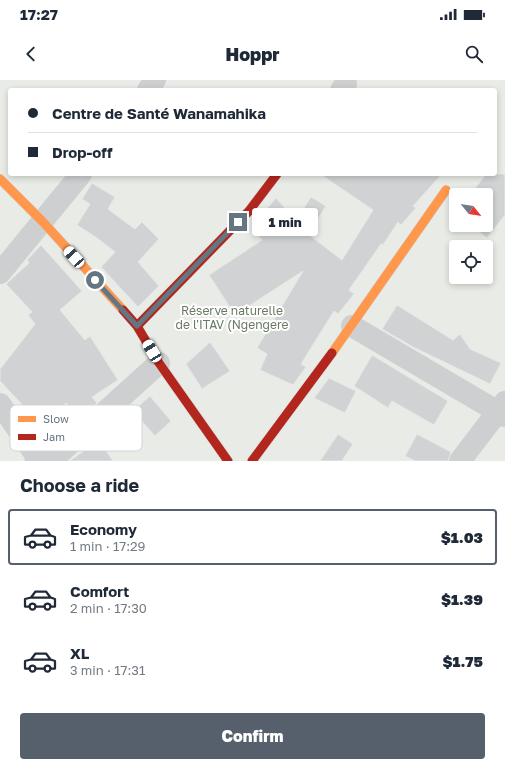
<!DOCTYPE html>
<html lang="en">
<head>
<meta charset="utf-8">
<style>
	body { margin:0; font-family:"Golos Text",sans-serif; background:#f6f6f7; color:#1f2937; height:100vh; display:flex; flex-direction:column; font-size:15px; white-space:nowrap }
	* { box-sizing:border-box; margin:0 }
	p { font-size:13px; color:#747a83 }
	.icon { flex:none; width:22px; height:22px; fill:none; stroke:currentColor; stroke-width:2; stroke-linecap:round; stroke-linejoin:round }
	.map { position:relative; height:381px; overflow:hidden }
	.side { display:flex; flex-direction:column; background:#fff; flex:1 }
	.side>* { flex:none }
	.hud { position:absolute; left:8px; top:8px; width:489px; height:88px; border-radius:4px; box-shadow:0 2px 6px #0003; display:grid; align-content:center; height:88px; padding:0 20px; background:#fff }
	.needle { width:26px; rotate:120deg }
	.controls { position:absolute; left:449px; top:108px; display:grid; gap:8px }
	.controls a { display:grid; place-items:center; width:44px; height:44px; border-radius:4px; background:#fff; box-shadow:0 2px 6px #0003; font-size:20px }
	.end { position:absolute; width:18px; height:18px; margin:-9px; border:5px solid #657683; background:#fff; box-shadow:0 0 0 2px #fff }
	.from { border-radius:50% }
	.bubble { position:absolute; height:28px; border-radius:4px; background:#fff; box-shadow:0 2px 6px #0003; font-size:13px; font-weight:800; line-height:28px; text-align:center }
	.car { position:absolute; width:12px; height:24px; margin:-12px -6px; border-radius:5px; box-shadow:0 0 3px 1px #0007; background:linear-gradient(#fff 24%,#345 0 40%,#fff 0 76%,#345 0 86%,#fff 0) }
	.hud b { display:flex; align-items:center; gap:14px; height:38px; font-size:15px }
	.hud b+b { border-top:1px solid #e0e1e3 }
	.hud i { width:10px; height:10px; background:#1f2937 }
	ul { padding:0; list-style:none }
	li { display:flex; align-items:center; gap:12px; height:56px; margin:0 8px 6px; padding:0 12px; border:2px solid transparent; border-radius:4px }
	li div { flex:1 }
	li b { display:block; font-size:15px }
	li em { font-style:normal; font-weight:800 }
	li.current { border-color:#56606c }
	li>.icon { width:36px; height:36px; stroke-width:1.5 }
	h2 { padding:0 20px; font-size:18px; line-height:48px }
	.button { display:flex; gap:8px; margin-top:auto; padding:8px 20px }
	.button a { flex:1; height:46px; border-radius:4px; background:#56606c; color:#fff; font-size:16px; font-weight:800; line-height:46px; text-align:center }
	.status { display:flex; justify-content:space-between; align-items:center; height:28px; padding:0 20px; background:#fff; direction:ltr }
	.status svg { height:11px; fill:currentColor }
	header { display:flex; justify-content:space-between; align-items:center; height:52px; padding:0 20px; background:#fff; font-size:18px; font-weight:800 }
	.map>svg:first-child { display:block }
	.green { fill:#e8ebe6; fill-rule:evenodd }
	.building { fill:#d0d2d3; stroke:#e8e8e8 }
	.lines { fill:none; stroke-linecap:round; stroke-linejoin:round }
	.slow-casing { stroke:#d5d6d7; stroke-width:10 }
	.jam-casing { stroke:#d5d6d7; stroke-width:10 }
	.street { stroke:#cecfd0; stroke-width:22 }
	.slow { stroke:#ff974d; stroke-width:9 }
	.jam { stroke:#b3261e; stroke-width:9 }
	.route { stroke:#657683; stroke-width:5 }
	.labels { text-anchor:middle; dominant-baseline:central; stroke-width:4; stroke-linejoin:round; paint-order:stroke }
	.park-label { font-size:12px; fill:#687a64; stroke:#fff }
	.key { fill:#fff; stroke:#d1d6da; stroke-width:1 }
	.key-label { font-size:11px; fill:#657683 }
</style>
</head>
<body>
<div class="status"><b>17:27</b><svg viewBox="0 0 49 12"><path d="M0 12V9h3v3zM5 12V6h3v6zM10 12V3h3v9zM15 12V0h3v12zM26 1h20v11H26zM47 4h2v5h-2z"/></svg></div>
<header><svg class="icon" aria-label="back" viewBox="0 0 24 24"><path d="M15 5l-7 7 7 7"/></svg>Hoppr<svg class="icon" aria-label="search" viewBox="0 0 24 24"><circle cx="10" cy="10" r="6"/><path d="M15 15l6 6"/></svg></header>
<div class="map">
<svg width="505" height="381" viewBox="0 0 505 381">
	<rect width="100%" height="100%" fill="#f9f9f9"/>
	<!-- green -->
	<path class="green" d="M 0,0 L 505,0 L 505,381 L 0,381 ZM 10,10 L 495,10 L 495,94 L 10,94 ZM 456,115 L 486,115 L 486,145 L 456,145 ZM 456,167 L 486,167 L 486,197 L 456,197 Z"/>
	<!-- building -->
	<path class="building" d="M 320,94 L 442,94 L 413,126 L 416,128 L 401,145 L 398,142 L 383,165 L 381,164 L 349,210 L 354,214 L 338,234 L 334,231 L 301,284 L 306,287 L 293,305 L 260,290 L 267,274 L 257,268 L 303,191 L 235,235 L 209,195 L 262,160 L 251,147 L 276,118 L 296,140 L 311,117 L 326,126 L 308,154 L 342,180 L 373,130 Z
		M 486,94 L 505,94 L 505,135 L 487,158 L 470,145 L 486,145 L 486,115 L 470,115 Z
		M 92,103 L 115,117 L 108,129 L 135,149 L 142,142 L 159,159 L 138,182 L 159,206 L 138,227 L 101,187 L 115,172 L 97,158 L 77,145 L 90,124 L 82,119 Z
		M 41,165 L 82,211 L 60,230 L 85,260 L 90,256 L 118,300 L 92,317 L 97,323 L 80,338 L 66,323 L 42,346 L 0,301 L 0,289 L 35,244 L 28,235 L 32,232 L 6,204 L 29,183 L 27,180 Z
		M 397,225 L 453,260 L 460,254 L 470,269 L 501,283 L 490,304 L 413,267 L 382,249 Z
		M 210,262 L 230,291 L 202,309 L 186,284 Z
		M 372,275 L 448,321 L 434,345 L 392,321 L 388,328 L 354,306 Z
		M 329,298 L 356,311 L 345,333 L 314,318 Z
		M 150,316 L 171,341 L 155,356 L 133,331 Z
		M 338,354 L 353,364 L 342,381 L 320,381 Z
		M 417,354 L 451,372 L 448,381 L 415,381 L 405,376 Z
		M 99,360 L 113,381 L 70,381 L 71,380 Z"/>
	<g class="lines">
		<!-- slow casing -->
		<g class="slow-casing">
			<path id="slow" d="M 0,99 L 43,142 L 123,230
				M 332,273 L 446,110"/>
		</g>
		<!-- jam casing -->
		<g class="jam-casing">
			<path id="jam" d="M 123,230 L 137,246 L 159,283 L 228,381
				M 137,246 L 249,131 L 277,94
				M 252,381 L 332,273"/>
		</g>
		<!-- street -->
		<path class="street" d="M 148,10 L 155,0
			M 341,10 L 346,4
			M 0,193 L 81,94
			M 352,246 L 505,336
			M 0,324 L 35,374 L 36,381
			M 51,381 L 159,283
			M 460,381 L 505,322"/>
		<!-- slow -->
		<use href="#slow" class="slow"/>
		<!-- jam -->
		<use href="#jam" class="jam"/>
	</g>
	<g class="lines">
		<!-- route -->
		<path class="route" d="M 95,200 L 137,246 L 238,142"/>
	</g>
	<g class="labels">
		<!-- park labels -->
		<g class="park-label">
			<text x="232" y="230">Réserve naturelle<tspan x="232" dy="14">de l'ITAV (Ngengere</tspan></text>
		</g>
	</g>
	<!-- legend -->
	<rect x="10" y="325" width="132" height="46" rx="6" class="key"/>
	<rect x="18" y="336" width="18" height="6" fill="#ff974d"/>
	<rect x="18" y="354" width="18" height="6" fill="#b3261e"/>
	<g class="key-label">
		<text x="43" y="343">Slow</text>
		<text x="43" y="361">Jam</text>
	</g>
</svg>
<div class="controls">
<a><svg class="needle" viewBox="-14 -14 28 28"><path d="M0-13l5 13h-10z" fill="#e53935"/><path d="M0 13l5-13h-10z" fill="#747a83"/></svg></a>
<a><svg class="icon" aria-label="locate" viewBox="0 0 24 24"><circle cx="12" cy="12" r="6"/><path d="M12 2v4M12 18v4M2 12h4M18 12h4"/></svg></a>
</div>
<i class="end from" style="left:95px;top:200px"></i>
<i class="end" style="left:238px;top:142px"></i>
<div class="bubble" style="left:252px;top:128px;width:66px">1 min</div>
<i class="car" style="left:74px;top:177px;rotate:318deg"></i>
<i class="car" style="left:152px;top:271px;rotate:329deg"></i>
<div class="hud">
<b><i class="from"></i>Centre de Santé Wanamahika</b>
<b><i></i>Drop-off</b>
</div>
</div>
<section class="side">
<h2>Choose a ride</h2>
<ul>
<li class="current"><svg class="icon" aria-label="car" viewBox="0 0 24 24"><path d="M5 17H2v-5l4-1 3-4h7l3 4 3 1v5h-3M9 17h6M6 11h13"/><circle cx="7" cy="17" r="2"/><circle cx="17" cy="17" r="2"/></svg><div><b>Economy</b><p>1 min · 17:29</p></div><em>$1.03</em></li>
<li><svg class="icon" aria-label="car" viewBox="0 0 24 24"><path d="M5 17H2v-5l4-1 3-4h7l3 4 3 1v5h-3M9 17h6M6 11h13"/><circle cx="7" cy="17" r="2"/><circle cx="17" cy="17" r="2"/></svg><div><b>Comfort</b><p>2 min · 17:30</p></div><em>$1.39</em></li>
<li><svg class="icon" aria-label="car" viewBox="0 0 24 24"><path d="M5 17H2v-5l4-1 3-4h7l3 4 3 1v5h-3M9 17h6M6 11h13"/><circle cx="7" cy="17" r="2"/><circle cx="17" cy="17" r="2"/></svg><div><b>XL</b><p>3 min · 17:31</p></div><em>$1.75</em></li>
</ul>
<div class="button"><a>Confirm</a></div>
</section>
</body>
</html>
